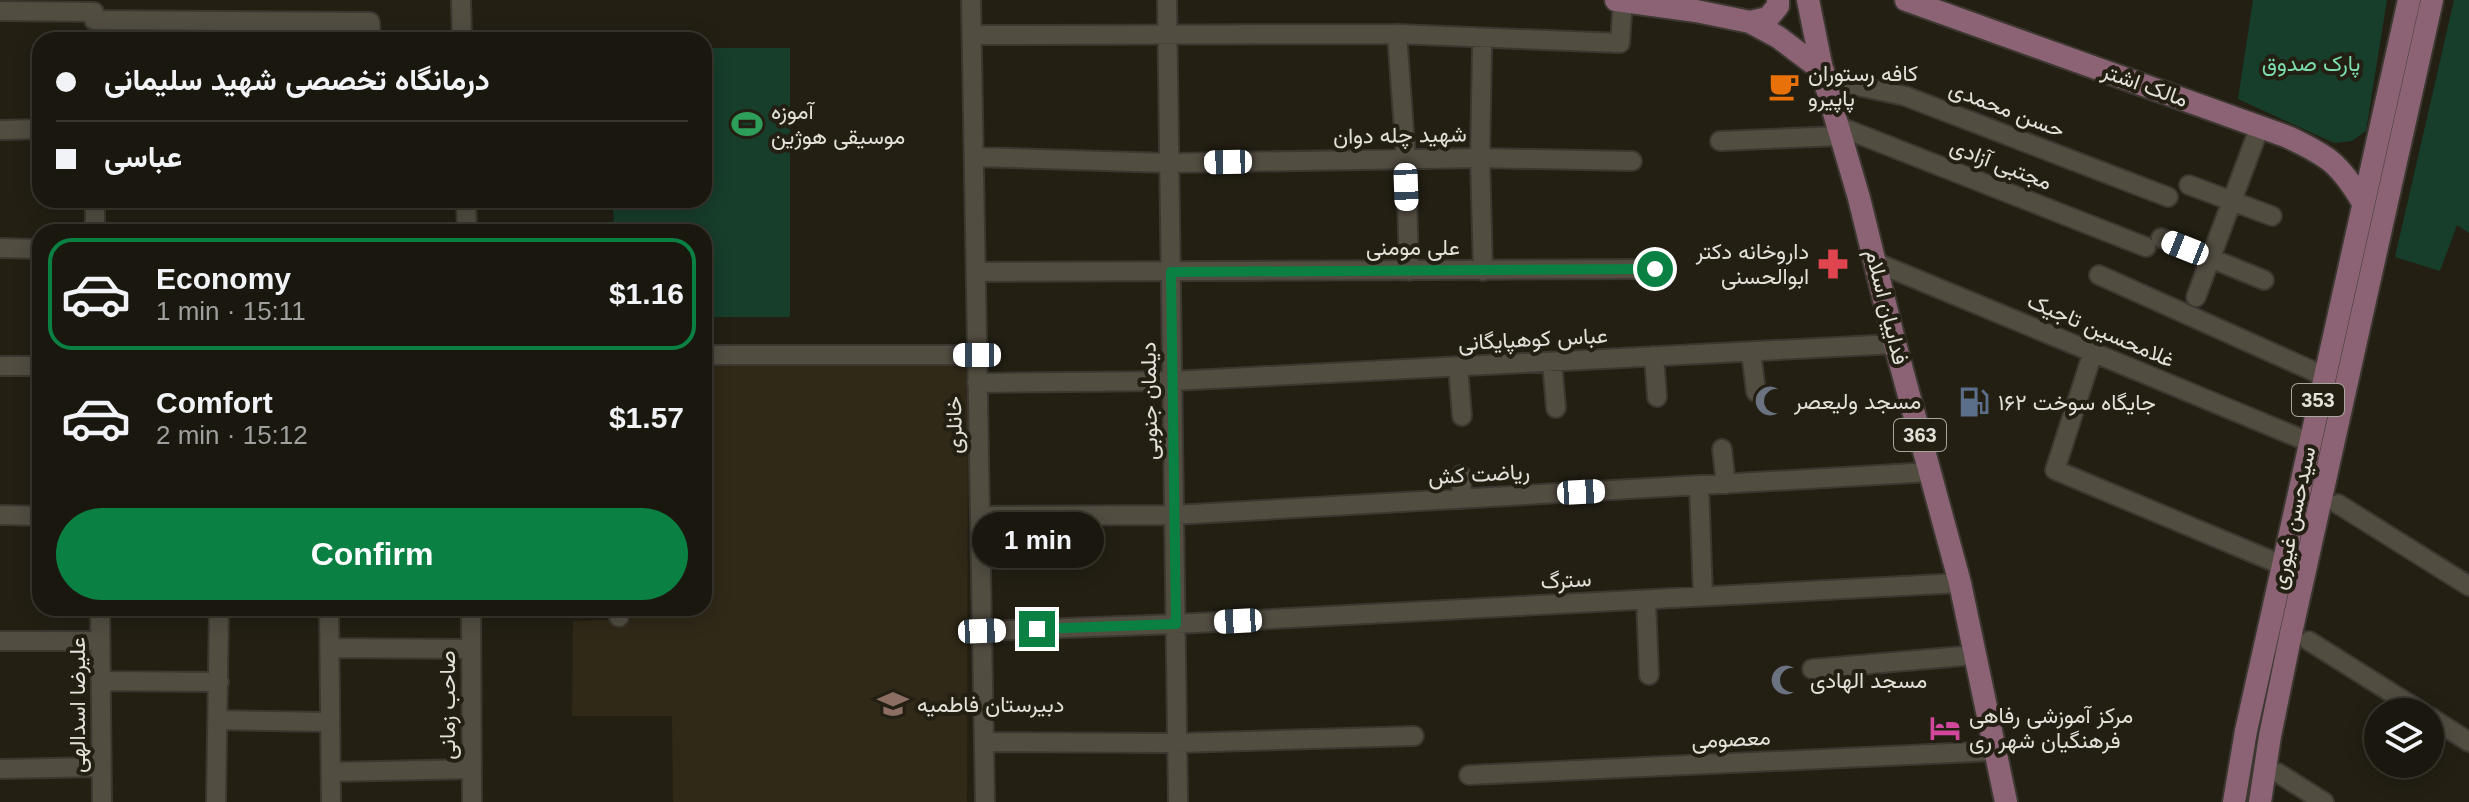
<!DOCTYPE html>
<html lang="en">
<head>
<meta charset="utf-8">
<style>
	body { margin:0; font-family:Arial,Vazirmatn,sans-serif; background:#232017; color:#f1f3f6; height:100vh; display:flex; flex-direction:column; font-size:30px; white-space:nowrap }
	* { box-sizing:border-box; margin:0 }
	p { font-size:26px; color:#9f9f9e }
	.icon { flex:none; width:44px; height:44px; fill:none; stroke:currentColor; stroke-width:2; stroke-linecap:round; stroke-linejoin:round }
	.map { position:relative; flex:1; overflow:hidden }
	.side { position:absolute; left:32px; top:224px; width:680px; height:392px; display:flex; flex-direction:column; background:#1a170e; border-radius:24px; box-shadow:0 4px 20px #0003,0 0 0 2px #38362e }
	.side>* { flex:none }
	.hud { position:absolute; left:32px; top:32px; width:680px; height:176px; border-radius:24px; box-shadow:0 4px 20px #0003,0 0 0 2px #38362e; display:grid; align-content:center; height:176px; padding:0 24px; background:#1a170e }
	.tools { position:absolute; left:2364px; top:698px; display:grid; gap:16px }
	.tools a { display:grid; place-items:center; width:80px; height:80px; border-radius:50%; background:#1a170e; box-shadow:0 4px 20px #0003,0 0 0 2px #38362e; font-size:40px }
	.end { position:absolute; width:36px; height:36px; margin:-18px; border:10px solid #0b8043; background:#fff; box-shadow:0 0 0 4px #fff }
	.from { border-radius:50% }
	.bubble { position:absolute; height:56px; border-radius:28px; background:#1a170e; box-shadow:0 4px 20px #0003,0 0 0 2px #38362e; font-size:26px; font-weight:700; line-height:56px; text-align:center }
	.car { position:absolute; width:24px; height:48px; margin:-24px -12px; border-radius:10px; box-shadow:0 0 6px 2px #0007; background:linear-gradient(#fff 24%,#345 0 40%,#fff 0 76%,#345 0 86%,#fff 0) }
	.hud b { display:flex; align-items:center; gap:28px; height:76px; font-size:30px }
	.hud b+b { border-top:2px solid #38362e }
	.hud i { width:20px; height:20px; background:#f1f3f6 }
	ul { padding:14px 0 0; list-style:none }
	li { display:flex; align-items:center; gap:24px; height:112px; margin:0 16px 12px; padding:0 8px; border:4px solid transparent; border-radius:24px }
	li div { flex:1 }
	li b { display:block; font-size:30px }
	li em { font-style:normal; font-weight:700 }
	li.current { border-color:#0b8043 }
	li>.icon { width:72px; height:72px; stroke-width:1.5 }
	.cta { display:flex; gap:16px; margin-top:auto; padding:16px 24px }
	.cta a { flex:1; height:92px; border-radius:48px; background:#0b8043; color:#fff; font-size:32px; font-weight:700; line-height:92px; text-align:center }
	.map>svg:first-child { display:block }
	.built { fill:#302918 }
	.green { fill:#173d2b }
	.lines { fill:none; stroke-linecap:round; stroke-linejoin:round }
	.minor-casing { stroke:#3c3831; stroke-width:22 }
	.major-casing { stroke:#3c3831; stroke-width:26 }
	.minor { stroke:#524d41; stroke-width:18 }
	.major { stroke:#8c6374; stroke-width:22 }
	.route { stroke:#0b8043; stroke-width:10 }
	.labels { text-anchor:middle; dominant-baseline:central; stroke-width:8; stroke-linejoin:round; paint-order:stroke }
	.shield { fill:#231f13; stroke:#a9a69e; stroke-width:2 }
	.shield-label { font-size:20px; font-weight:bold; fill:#e3e0d9 }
	.park-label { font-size:22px; fill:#7cdeae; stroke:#231f13 }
	.poi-label { font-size:22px; fill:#e3e0d9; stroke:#231f13; text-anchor:start }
	.street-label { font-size:22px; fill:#e3e0d9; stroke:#231f13 }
</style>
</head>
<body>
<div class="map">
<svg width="2469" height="802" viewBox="0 0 2469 802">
	<rect width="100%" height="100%" fill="#231f13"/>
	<!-- built -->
	<path class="built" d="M 704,363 L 968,366 L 967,802 L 673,802 L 672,716 L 572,716 L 573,621 L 631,619 L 631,608 L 704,608 Z"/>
	<!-- green -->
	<path class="green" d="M 2253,0 L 2387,0 L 2366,131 L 2352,141 L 2334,143 L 2238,99 Z
		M 2454,0 L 2469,0 L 2469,233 L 2457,225 L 2440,271 L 2395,257 Z
		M 704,48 L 790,48 L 790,317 L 704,317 L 704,232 L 614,232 L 613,200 L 704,200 Z"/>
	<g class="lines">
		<!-- minor casing -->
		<g class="minor-casing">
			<path id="minor" d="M 461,0 L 462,40
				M 971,0 L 985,802
				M 1167,0 L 1178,802
				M 0,11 L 94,12
				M 94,20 L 370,22 L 371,40
				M 1397,34 L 1406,159 L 1409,271
				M 972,35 L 1397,34 L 1620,43 L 1622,14
				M 1482,49 L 1480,158 L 1483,271
				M 1824,79 L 1905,96 L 2168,197
				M 1838,126 L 2146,247
				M 0,130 L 40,129
				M 1720,141 L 1841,136
				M 974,157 L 1169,163 L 1480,158 L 1632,161
				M 2189,185 L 2272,216
				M 95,200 L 95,232
				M 466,200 L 467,232
				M 2161,238 L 2264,280
				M 0,248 L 40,249
				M 1875,262 L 2309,442
				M 976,272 L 1655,269
				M 2099,275 L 2324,376
				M 2196,297 L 2260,126
				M 1751,352 L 1756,392
				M 2093,352 L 2055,470 L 2282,565
				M 704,355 L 977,355
				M 1654,356 L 1657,397
				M 1552,362 L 1556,408
				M 0,366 L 40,366
				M 1458,367 L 1462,416
				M 977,383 L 1172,381 L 1895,344
				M 1722,449 L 1726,484
				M 1461,475 L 1462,499
				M 1699,485 L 1703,596
				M 2338,504 L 2469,586
				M 0,515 L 40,516
				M 980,516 L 1174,515 L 1930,472
				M 1646,600 L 1649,675
				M 100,608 L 102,802
				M 329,608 L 331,802
				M 471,608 L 472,802
				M 618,608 L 619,617
				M 982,631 L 1176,624 L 1960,583
				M 0,641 L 100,641
				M 2309,641 L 2422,712
				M 330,648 L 471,649
				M 1812,669 L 1975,655
				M 101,681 L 219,682
				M 2430,717 L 2469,742
				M 219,720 L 330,722
				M 984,742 L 1177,743 L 1414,736
				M 0,769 L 101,767
				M 331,772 L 471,769
				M 2278,773 L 2324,802
				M 1469,775 L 1996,751
				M 216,802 L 219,608"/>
		</g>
		<!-- major casing -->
		<g class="major-casing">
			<path id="major" d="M 1616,0 L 1696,11 L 1750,22 L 1778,37 L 1823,71
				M 1808,0 L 1824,79 L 1859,198 L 1895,344 L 1960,583 L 2006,802
				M 1906,0 L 2288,137 C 2328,156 2339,163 2362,201
				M 1750,22 L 1768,18 L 1778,6 L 1778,0
				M 2234,802 L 2246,731 L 2409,0
				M 2260,802 L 2270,736 L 2291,633 L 2432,0"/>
		</g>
		<!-- minor -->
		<use href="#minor" class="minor"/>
		<!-- major -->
		<use href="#major" class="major"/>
	</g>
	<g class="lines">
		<!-- route -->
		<path class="route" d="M 1037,629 L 1176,624 L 1171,272 L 1655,269"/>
	</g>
	<!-- icons -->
	<defs>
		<g id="cafe-bare" transform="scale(2.4)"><path d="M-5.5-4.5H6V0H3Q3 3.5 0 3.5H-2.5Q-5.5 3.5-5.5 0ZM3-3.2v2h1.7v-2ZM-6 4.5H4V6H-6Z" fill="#e8710a" stroke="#231f13" stroke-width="2.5" paint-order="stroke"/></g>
		<g id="stadium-bare" transform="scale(2.4)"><path d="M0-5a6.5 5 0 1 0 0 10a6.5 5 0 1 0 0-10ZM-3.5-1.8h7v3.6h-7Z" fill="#2e9e5b" stroke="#231f13" stroke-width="2.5" paint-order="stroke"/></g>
		<g id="pharmacy-bare" transform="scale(2.4)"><path d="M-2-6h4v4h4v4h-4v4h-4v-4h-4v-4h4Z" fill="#e0444e" stroke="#231f13" stroke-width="2.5" paint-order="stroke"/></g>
		<g id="mosque-bare" transform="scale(2.4)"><path d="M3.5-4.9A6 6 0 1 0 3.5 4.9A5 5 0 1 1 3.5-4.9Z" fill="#6b7280" stroke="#231f13" stroke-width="2.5" paint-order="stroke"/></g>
		<g id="fuel-bare" transform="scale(2.4)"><path d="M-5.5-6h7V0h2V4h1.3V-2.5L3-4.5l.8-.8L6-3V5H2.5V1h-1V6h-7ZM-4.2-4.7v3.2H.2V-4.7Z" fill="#5c6f8a" stroke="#231f13" stroke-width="2.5" paint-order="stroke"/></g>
		<g id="school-bare" transform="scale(2.4)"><path d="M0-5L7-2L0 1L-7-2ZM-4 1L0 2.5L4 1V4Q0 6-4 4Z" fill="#8d6e63" stroke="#231f13" stroke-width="2.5" paint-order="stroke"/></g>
		<g id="hotel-bare" transform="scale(2.4)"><path d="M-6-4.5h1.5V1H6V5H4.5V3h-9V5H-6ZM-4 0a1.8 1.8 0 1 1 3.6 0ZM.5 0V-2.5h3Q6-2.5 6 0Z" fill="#d1479c" stroke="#231f13" stroke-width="2.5" paint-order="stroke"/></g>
	</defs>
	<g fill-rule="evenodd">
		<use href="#cafe-bare" x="1784" y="86"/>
		<use href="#stadium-bare" x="747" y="124"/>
		<use href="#pharmacy-bare" x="1833" y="264"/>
		<use href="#mosque-bare" x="1770" y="401"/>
		<use href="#fuel-bare" x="1974" y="402"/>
		<use href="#mosque-bare" x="1786" y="680"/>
		<use href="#school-bare" x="893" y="704"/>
		<use href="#hotel-bare" x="1945" y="728"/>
	</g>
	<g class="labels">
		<!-- shield labels -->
		<g class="shield">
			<rect x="2292" y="384" width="52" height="32" rx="6"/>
			<rect x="1894" y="419" width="52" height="32" rx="6"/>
		</g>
		<g class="shield-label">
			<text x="2318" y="400">353</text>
			<text x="1920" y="435">363</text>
		</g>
		<!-- park labels -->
		<g class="park-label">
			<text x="2311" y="63">پارک صدوق</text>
		</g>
		<!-- poi labels -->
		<g class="poi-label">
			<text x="1808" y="73">کافه رستوران<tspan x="1808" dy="25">پاپیرو</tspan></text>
			<text x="771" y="111">آموزه<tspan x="771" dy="25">موسیقی هوژین</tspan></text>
			<text x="1809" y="251" text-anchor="end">داروخانه دکتر<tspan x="1809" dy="25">ابوالحسنی</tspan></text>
			<text x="1794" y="401">مسجد ولیعصر</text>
			<text x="1998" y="402">جایگاه سوخت ۱۶۲</text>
			<text x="1810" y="680">مسجد الهادی</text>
			<text x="917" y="704">دبیرستان فاطمیه</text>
			<text x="1969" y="715">مرکز آموزشی رفاهی<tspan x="1969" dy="25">فرهنگیان شهر ری</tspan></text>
		</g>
		<!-- street labels -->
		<g class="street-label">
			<text transform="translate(2145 85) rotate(20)">مالک اشتر</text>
			<text transform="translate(2007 109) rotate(21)">حسن محمدی</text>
			<text transform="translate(1400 135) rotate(-1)">شهید چله دوان</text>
			<text transform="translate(2001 164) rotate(21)">مجتبی آزادی</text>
			<text x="1413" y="247">علی مومنی</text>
			<text transform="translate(1887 307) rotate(76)">فداییان اسلام</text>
			<text transform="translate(2101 330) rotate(23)">غلامحسین تاجیک</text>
			<text transform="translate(1533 339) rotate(-3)">عباس کوهپایگانی</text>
			<text transform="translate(1149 401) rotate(-91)">دیلمان جنوبی</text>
			<text transform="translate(954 425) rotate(-91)">خانلری</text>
			<text transform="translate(1479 474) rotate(-3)">ریاضت کش</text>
			<text transform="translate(2293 518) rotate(-78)">سیدحسن غیوری</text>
			<text transform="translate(1566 580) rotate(-3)">سترگ</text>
			<text transform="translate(77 705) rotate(-90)">علیرضا اسدالهی</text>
			<text transform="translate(447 705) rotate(-90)">صاحب زمانی</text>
			<text transform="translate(1731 739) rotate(-3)">معصومی</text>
		</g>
	</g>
</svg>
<div class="tools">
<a><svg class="icon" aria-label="layers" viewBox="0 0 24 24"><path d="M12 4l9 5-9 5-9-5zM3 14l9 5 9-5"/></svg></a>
</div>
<i class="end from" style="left:1655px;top:269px"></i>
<i class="end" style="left:1037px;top:629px"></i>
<div class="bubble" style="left:972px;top:512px;width:132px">1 min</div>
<i class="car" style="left:1228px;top:162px;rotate:269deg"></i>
<i class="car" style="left:1406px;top:187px;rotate:178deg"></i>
<i class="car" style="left:2185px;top:248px;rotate:292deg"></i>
<i class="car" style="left:977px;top:355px;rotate:270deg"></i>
<i class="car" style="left:1581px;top:492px;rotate:87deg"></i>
<i class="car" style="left:1238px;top:621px;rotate:267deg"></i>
<i class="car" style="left:982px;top:631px;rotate:88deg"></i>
<div class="hud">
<b><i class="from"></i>درمانگاه تخصصی شهید سلیمانی</b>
<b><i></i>عباسی</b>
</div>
<section class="side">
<ul>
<li class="current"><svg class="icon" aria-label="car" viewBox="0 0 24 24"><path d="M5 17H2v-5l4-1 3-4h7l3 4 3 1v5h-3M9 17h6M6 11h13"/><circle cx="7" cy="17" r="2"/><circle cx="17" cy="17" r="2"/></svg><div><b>Economy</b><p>1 min · 15:11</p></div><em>$1.16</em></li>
<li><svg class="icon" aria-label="car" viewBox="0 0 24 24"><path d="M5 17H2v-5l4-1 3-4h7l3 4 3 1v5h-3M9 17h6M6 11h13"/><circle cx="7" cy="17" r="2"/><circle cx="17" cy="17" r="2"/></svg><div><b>Comfort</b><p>2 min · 15:12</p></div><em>$1.57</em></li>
</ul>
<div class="cta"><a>Confirm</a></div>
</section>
</div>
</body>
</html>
